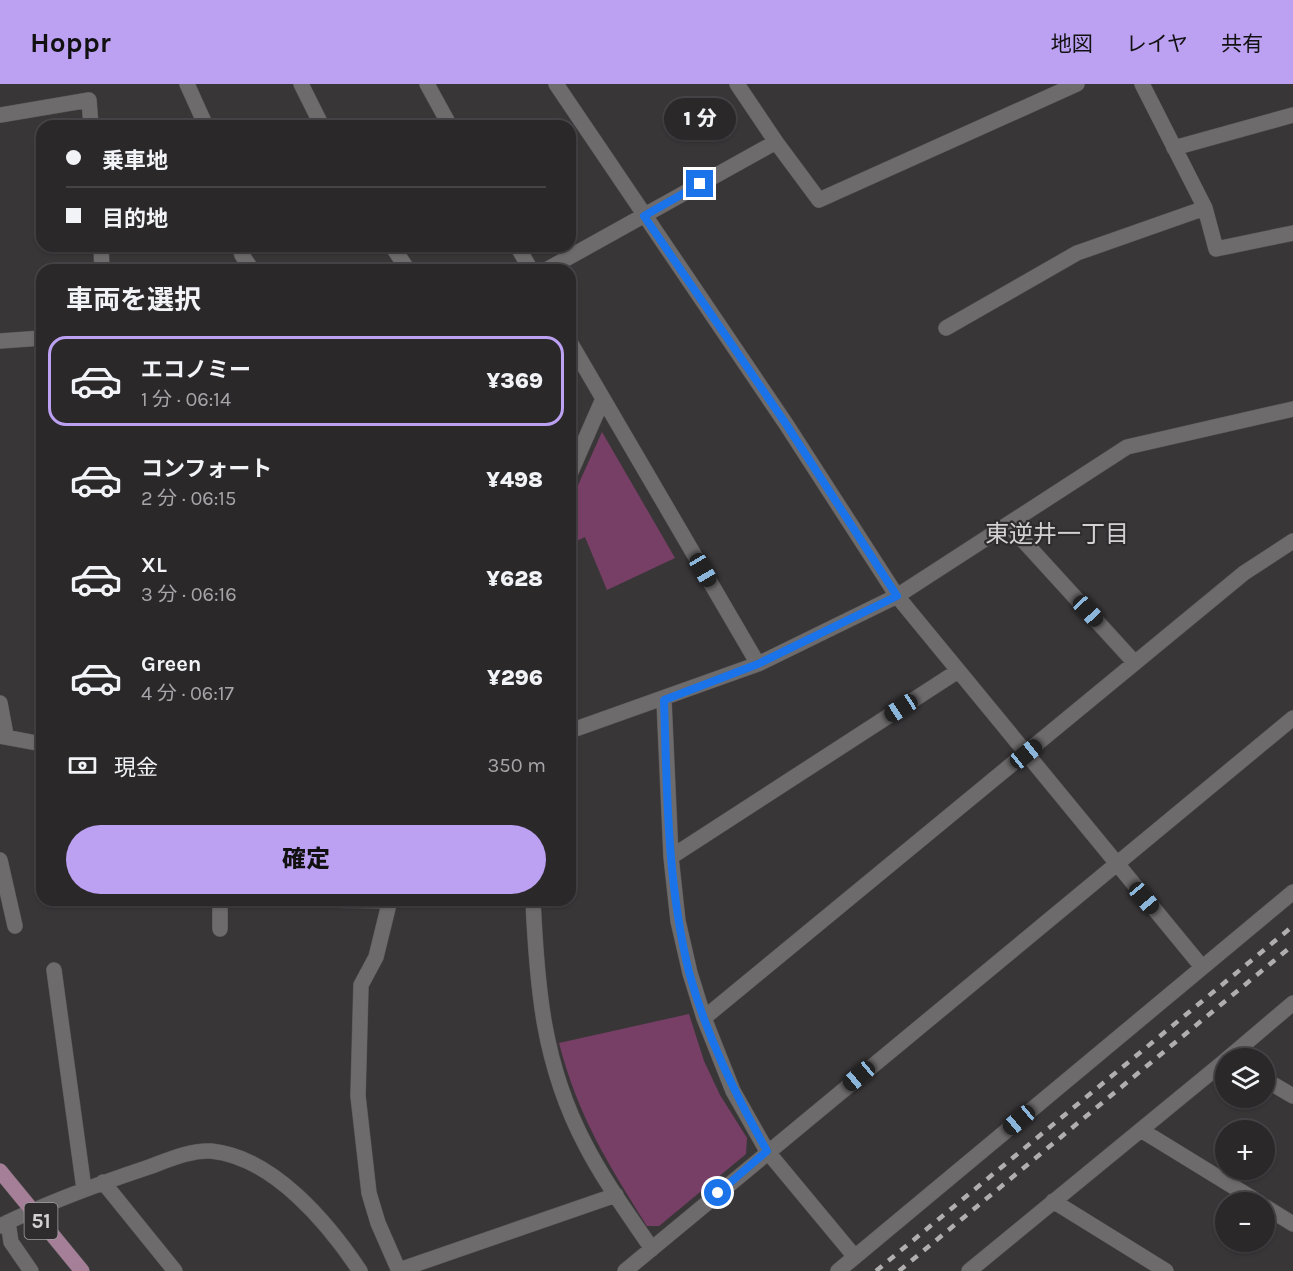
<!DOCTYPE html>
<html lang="ja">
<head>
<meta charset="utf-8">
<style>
	body { margin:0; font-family:Karla,"Noto Sans JP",sans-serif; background:#373436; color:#f1f3f6; height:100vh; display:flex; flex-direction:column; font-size:22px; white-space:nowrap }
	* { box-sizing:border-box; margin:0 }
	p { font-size:20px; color:#a6a6a8 }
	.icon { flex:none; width:33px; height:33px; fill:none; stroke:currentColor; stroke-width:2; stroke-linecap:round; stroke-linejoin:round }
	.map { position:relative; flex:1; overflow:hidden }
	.panel { position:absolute; left:36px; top:180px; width:540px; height:642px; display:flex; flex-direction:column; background:#2b282a; border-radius:18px; box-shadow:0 2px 4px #0004,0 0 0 2px #474447 }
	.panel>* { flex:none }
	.hud { position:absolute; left:36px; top:36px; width:540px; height:132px; border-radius:18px; box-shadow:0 2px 4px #0004,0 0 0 2px #474447; display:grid; align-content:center; height:132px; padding:0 30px; background:#2b282a }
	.fabs { position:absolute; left:1215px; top:964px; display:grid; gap:12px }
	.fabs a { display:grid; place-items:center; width:60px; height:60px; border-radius:50%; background:#2b282a; box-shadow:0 2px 4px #0004,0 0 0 2px #474447; font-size:30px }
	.end { position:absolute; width:27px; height:27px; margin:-14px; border:8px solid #1a73e8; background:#fff; box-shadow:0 0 0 3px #fff }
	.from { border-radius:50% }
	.bubble { position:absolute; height:42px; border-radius:21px; background:#2b282a; box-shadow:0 2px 4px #0004,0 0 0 2px #474447; font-size:20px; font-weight:800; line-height:42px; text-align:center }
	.car { position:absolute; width:18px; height:36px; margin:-18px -9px; border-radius:8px; box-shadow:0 0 4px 2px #0007; background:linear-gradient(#222 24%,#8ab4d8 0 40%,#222 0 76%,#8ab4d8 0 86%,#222 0) }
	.hud b { display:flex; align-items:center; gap:21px; height:57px; font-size:22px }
	.hud b+b { border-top:2px solid #474447 }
	.hud i { width:15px; height:15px; background:#f1f3f6 }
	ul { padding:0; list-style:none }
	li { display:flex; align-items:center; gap:18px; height:90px; margin:0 12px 9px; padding:0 18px; border:3px solid transparent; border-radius:18px }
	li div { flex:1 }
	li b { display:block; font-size:22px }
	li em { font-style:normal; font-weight:800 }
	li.active { border-color:#bca0f2 }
	li>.icon { width:54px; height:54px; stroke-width:1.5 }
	h2 { padding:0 30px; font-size:27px; line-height:72px }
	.pay { display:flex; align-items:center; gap:15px; height:66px; padding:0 30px; font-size:22px }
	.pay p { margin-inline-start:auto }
	.primary-button { display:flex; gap:12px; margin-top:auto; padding:12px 30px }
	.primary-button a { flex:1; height:69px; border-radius:36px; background:#bca0f2; color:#111; font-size:24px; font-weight:800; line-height:69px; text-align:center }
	header { display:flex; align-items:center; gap:36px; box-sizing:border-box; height:84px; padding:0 30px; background:#bca0f2; color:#111 }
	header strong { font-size:28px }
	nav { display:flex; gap:33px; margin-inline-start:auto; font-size:21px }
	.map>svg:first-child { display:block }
	.green { fill:#783f66 }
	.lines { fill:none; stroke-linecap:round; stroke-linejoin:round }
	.minor-casing { stroke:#565455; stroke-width:16 }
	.major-casing { stroke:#565455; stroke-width:16 }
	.minor { stroke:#6e6b6c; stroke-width:15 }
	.major { stroke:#a57f97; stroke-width:15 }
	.rail { stroke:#b0aeaf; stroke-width:4.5; stroke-dasharray:8 8; stroke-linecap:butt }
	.route { stroke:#1a73e8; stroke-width:8 }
	.labels { text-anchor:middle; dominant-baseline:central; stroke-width:4.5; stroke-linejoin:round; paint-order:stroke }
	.shield { fill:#2f2c2e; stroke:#a2a0a2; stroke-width:1.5 }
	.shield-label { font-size:21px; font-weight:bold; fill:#d3d2d3 }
	.neighbourhood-label { font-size:24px; fill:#d3d2d3; stroke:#2f2c2e }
</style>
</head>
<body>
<header>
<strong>Hoppr</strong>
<nav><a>地図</a><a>レイヤ</a><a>共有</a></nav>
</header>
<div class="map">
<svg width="1293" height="1187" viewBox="0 0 1293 1187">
	<rect width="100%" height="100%" fill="#393638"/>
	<!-- green -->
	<path class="green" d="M 602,348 L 675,474 L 607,506 L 585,453 L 570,460 L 570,419 Z
		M 689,930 L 704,977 L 720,1011 L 747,1054 L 746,1070 L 659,1142 L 647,1142 C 608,1080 578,1032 559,959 Z"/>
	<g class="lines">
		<!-- minor casing -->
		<g class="minor-casing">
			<path id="minor" d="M 187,0 L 206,42
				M 301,0 L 322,42
				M 427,0 L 450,42
				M 556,0 L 786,340 L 897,512 L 1202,883
				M 737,0 L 776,58
				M 1142,0 L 1205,124 L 1216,165 L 1293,149
				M 0,31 L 89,16 L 91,42
				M 1174,64 L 1293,31
				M 101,162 L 102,186
				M 239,162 L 242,171 L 252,186
				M 392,162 L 408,186
				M 517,162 L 531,186
				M 546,186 L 776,58 L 819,116 L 1077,0
				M 946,244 L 1077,169 L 1205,124
				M 0,257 L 42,254
				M 570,258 L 758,580
				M 570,390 L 602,317
				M 1009,441 L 1135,579
				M 664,616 L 671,773 L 678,837 L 690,889 L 704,934 L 733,1007 L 767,1067 L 855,1173
				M 0,619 L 6,651
				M 570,647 L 758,580 L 897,512 L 1127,363 L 1293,325
				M 0,652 L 42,660
				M 671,773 L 958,587
				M 0,776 L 15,842
				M 331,816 L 390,817
				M 390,816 L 376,873 L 361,901 L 358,1012 L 369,1109 L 378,1139 L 399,1187
				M 533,816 C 537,904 543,980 585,1060 C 604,1097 629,1131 652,1165
				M 220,845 L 220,816
				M 54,886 L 84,1105
				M 704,934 L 1244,489 L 1293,457
				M 1227,975 L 1293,919
				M 1264,995 L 1293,1012
				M 1141,1046 L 1260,1119
				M 103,1098 L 175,1187
				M 1053,1117 L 1166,1187
				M 1264,1122 L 1293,1140
				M 8,1138 L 11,1158 L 31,1187
				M 0,1142 C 48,1118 98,1100 149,1083 C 168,1076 190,1066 211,1067 C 273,1073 328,1139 360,1187
				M 399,1186 L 616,1111
				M 625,1187 L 1293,634
				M 838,1187 L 1293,808
				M 969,1187 L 1226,976"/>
		</g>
		<!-- major casing -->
		<g class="major-casing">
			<path id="major" d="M 0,1087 L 82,1187"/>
		</g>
		<!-- minor -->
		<use href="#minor" class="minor"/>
		<!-- major -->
		<use href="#major" class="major"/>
		<!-- rail -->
		<path class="rail" d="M 876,1187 L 1293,842
			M 899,1187 L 1293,861"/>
	</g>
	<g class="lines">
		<!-- route -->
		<path class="route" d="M 700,100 L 644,132 L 786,340 L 897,512 L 758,580 L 664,616 C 667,706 667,799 689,888 C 706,951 735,1010 767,1067 L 718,1109"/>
	</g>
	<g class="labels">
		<!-- shield labels -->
		<rect class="shield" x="24.5" y="1119" width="33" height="36" rx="4.5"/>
		<g class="shield-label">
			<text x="41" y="1137">51</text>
		</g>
		<!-- neighbourhood labels -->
		<g class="neighbourhood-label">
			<text x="1057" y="450">東逆井一丁目</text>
		</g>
	</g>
</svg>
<div class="fabs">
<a><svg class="icon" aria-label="layers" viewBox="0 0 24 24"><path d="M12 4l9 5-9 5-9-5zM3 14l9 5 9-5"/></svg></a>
<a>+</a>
<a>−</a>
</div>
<i class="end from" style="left:718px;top:1109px"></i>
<i class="end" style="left:700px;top:100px"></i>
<div class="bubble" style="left:664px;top:14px;width:72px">1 分</div>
<i class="car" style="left:703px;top:486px;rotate:150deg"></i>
<i class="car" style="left:1088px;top:527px;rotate:137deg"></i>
<i class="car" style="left:901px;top:624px;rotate:237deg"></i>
<i class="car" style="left:1026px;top:670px;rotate:51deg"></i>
<i class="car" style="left:1144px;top:814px;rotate:140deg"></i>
<i class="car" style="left:859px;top:992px;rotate:230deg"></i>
<i class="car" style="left:1019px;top:1036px;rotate:230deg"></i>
<div class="hud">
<b><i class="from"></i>乗車地</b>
<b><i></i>目的地</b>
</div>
<section class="panel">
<h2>車両を選択</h2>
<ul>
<li class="active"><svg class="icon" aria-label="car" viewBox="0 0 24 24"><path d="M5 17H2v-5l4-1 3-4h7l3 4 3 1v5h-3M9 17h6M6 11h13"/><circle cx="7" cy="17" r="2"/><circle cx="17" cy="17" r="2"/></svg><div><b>エコノミー</b><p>1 分 · 06:14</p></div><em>¥369</em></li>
<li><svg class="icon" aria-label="car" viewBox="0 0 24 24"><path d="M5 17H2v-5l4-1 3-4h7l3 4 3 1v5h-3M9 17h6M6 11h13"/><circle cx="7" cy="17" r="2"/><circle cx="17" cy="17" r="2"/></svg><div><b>コンフォート</b><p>2 分 · 06:15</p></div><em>¥498</em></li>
<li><svg class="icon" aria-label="car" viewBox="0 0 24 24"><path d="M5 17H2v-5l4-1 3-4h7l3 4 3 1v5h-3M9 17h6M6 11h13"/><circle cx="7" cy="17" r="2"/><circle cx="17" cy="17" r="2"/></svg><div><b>XL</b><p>3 分 · 06:16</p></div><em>¥628</em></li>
<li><svg class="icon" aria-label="car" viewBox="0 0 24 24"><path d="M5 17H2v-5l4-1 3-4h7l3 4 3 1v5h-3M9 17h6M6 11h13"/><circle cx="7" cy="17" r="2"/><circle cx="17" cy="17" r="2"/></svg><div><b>Green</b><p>4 分 · 06:17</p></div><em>¥296</em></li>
</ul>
<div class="pay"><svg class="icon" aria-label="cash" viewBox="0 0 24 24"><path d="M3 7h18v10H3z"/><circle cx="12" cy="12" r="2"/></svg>現金<p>350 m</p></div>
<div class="primary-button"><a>確定</a></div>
</section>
</div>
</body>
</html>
